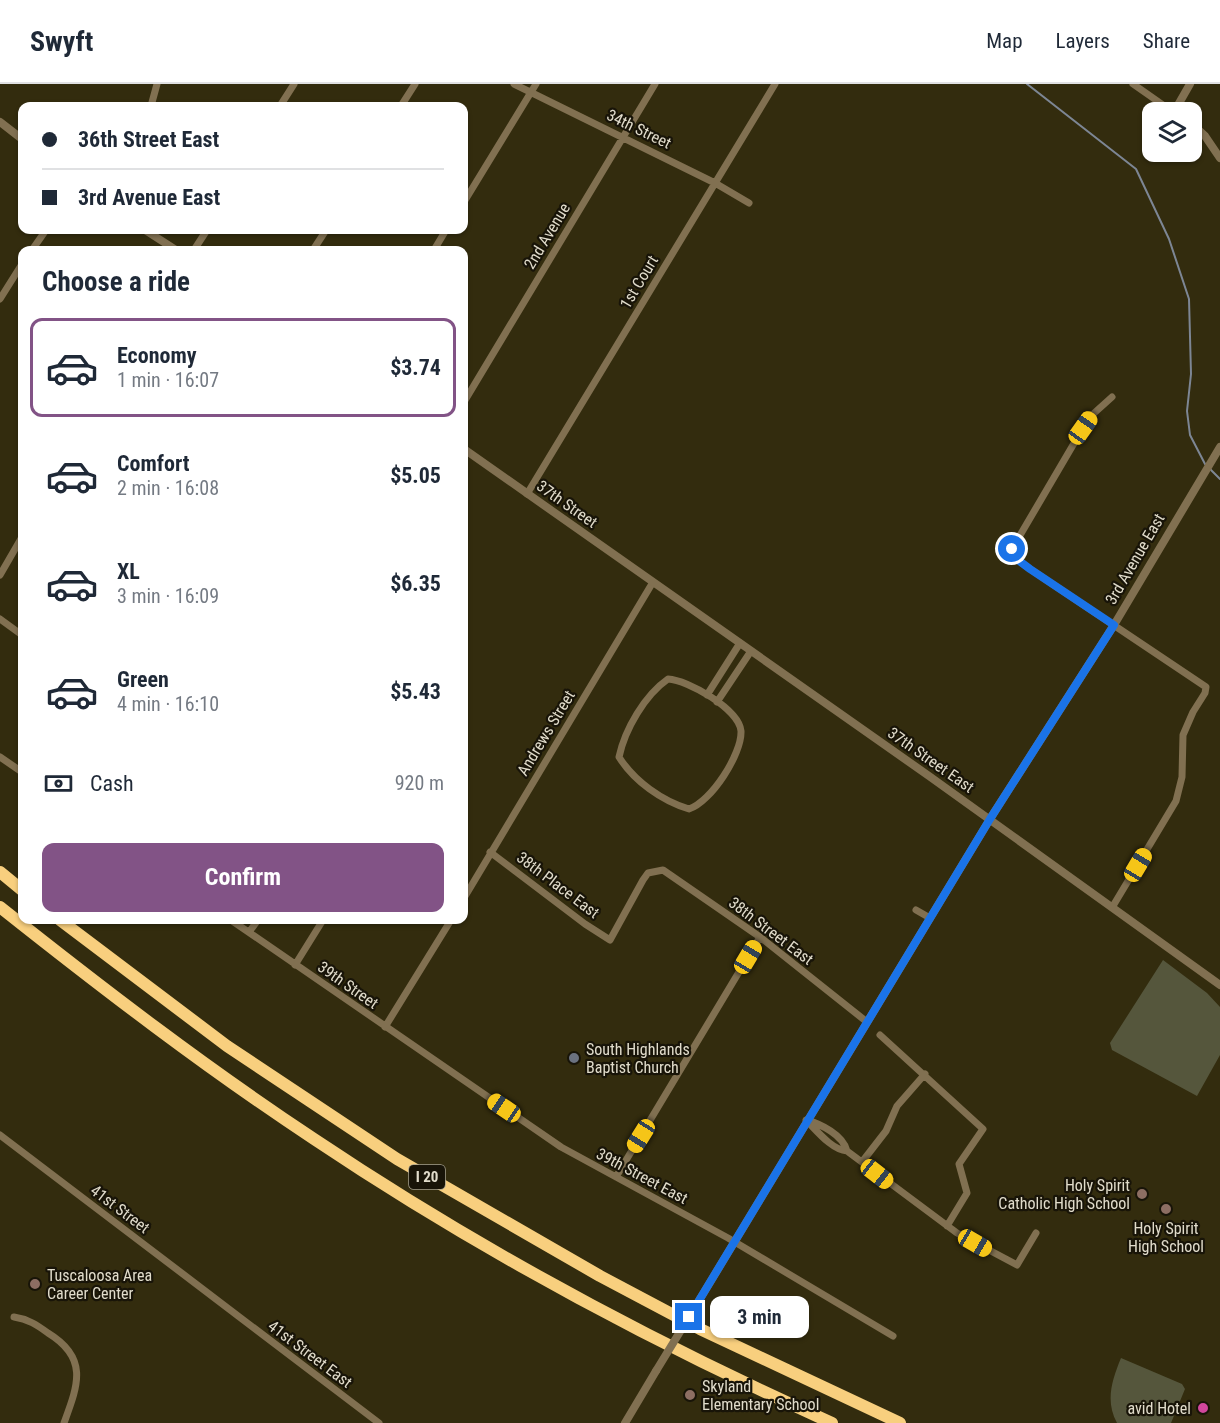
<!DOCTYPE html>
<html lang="en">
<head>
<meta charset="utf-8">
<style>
	body { margin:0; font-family:"Roboto Condensed",sans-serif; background:#f2f2f3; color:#1f2937; height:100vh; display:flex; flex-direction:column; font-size:22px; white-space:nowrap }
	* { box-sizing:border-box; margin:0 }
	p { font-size:20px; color:#747a83 }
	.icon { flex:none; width:33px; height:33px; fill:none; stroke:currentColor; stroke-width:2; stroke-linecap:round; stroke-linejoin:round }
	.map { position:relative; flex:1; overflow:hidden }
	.side { position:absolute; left:18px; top:162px; width:450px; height:678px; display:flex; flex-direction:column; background:#fff; border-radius:12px; box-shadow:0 2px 4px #0004 }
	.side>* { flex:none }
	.guide { position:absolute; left:18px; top:18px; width:450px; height:132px; border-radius:12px; box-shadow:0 2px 4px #0004; display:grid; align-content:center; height:132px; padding:0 24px; background:#fff }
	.fabs { position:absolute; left:1142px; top:18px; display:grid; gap:12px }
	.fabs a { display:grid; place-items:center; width:60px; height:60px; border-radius:12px; background:#fff; box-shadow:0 2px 4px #0004; font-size:30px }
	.end { position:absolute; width:27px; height:27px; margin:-14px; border:8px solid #1a73e8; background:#fff; box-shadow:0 0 0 3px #fff }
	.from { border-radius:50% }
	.bubble { position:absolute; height:42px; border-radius:12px; background:#fff; box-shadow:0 2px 4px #0004; font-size:20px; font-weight:700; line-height:42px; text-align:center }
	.car { position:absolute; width:18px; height:36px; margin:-18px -9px; border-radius:8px; box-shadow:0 0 4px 2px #0007; background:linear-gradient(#f5c518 24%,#345 0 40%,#f5c518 0 76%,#345 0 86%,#f5c518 0) }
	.guide b { display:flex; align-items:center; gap:21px; height:57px; font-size:22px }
	.guide b+b { border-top:2px solid #e0e1e3 }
	.guide i { width:15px; height:15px; background:#1f2937 }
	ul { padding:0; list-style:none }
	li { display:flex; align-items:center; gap:18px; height:99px; margin:0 12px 9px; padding:0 12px; border:3px solid transparent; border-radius:12px }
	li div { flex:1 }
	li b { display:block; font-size:22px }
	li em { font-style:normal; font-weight:700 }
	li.selected { border-color:#825386 }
	li>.icon { width:54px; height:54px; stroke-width:1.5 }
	h2 { padding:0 24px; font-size:27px; line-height:72px }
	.pay { display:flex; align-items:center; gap:15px; height:66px; padding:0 24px; font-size:22px }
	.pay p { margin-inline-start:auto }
	.action { display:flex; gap:12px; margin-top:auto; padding:12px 24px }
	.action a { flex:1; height:69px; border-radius:12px; background:#825386; color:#fff; font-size:24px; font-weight:700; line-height:69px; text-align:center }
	header { display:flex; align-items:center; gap:36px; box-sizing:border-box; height:84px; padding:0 30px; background:#fff; border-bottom:2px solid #e0e1e3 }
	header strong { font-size:28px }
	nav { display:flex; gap:33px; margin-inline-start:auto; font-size:21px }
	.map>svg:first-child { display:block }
	.green { fill:#55563c }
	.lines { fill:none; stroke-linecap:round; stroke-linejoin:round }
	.stream { stroke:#7d8694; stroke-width:2 }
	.minor { stroke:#817051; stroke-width:7 }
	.tertiary { stroke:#817051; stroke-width:8 }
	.motorway { stroke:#f8cf7e; stroke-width:12 }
	.tertiary-bridge { stroke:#817051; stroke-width:8 }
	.route { stroke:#1a73e8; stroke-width:8 }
	.worship-dot { fill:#6b7280; stroke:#181408; stroke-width:2 }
	.education-dot { fill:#8d6e63; stroke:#181408; stroke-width:2 }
	.hotel-dot { fill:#d1479c; stroke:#181408; stroke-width:2 }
	.labels { text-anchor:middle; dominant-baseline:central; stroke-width:4.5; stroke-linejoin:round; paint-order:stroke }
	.shield { fill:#181408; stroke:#a5a090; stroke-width:1.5 }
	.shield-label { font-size:15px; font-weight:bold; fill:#e1dccb }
	.street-label { font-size:16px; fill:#e1dccb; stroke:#181408 }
	.poi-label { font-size:16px; fill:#e1dccb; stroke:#181408; text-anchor:start }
</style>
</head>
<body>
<header>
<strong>Swyft</strong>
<nav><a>Map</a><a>Layers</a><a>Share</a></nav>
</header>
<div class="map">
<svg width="1220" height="1339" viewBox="0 0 1220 1339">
	<rect width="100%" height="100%" fill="#332c0e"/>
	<!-- green -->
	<path class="green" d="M 1163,876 L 1207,909 L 1220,923 L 1220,971 L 1197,1012 L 1112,966 L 1110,959 Z
		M 1121,1274 L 1182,1300 L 1185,1305 L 1171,1339 L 1117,1339 C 1105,1317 1112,1296 1121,1274 Z"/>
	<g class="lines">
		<!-- stream -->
		<path class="stream" d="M 1027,0 L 1136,85 L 1169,155 L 1189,215 L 1191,290 L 1187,327 L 1190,351 L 1205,380
			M 1209,384 L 1220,395"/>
		<!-- minor -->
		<path class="minor" d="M 514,0 L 715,99 L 749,119
			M 1133,0 L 1173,28
			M 151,22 L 157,0
			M 280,22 L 294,0
			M 401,22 L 415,0
			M 464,118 L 536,0
			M 32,166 L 46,146
			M 194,166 L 207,146
			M 313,166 L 326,146
			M 434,166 L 446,146
			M 0,215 L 22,180
			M 1112,313 L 1092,331 L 1083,344 L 1012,465 L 1014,473 L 1030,485 L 1206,603 L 1205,609 L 1193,628 L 1183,651 L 1182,693 L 1176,717 L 1113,822
			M 464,318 L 655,0
			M 527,410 L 775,0
			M 0,491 L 22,453
			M 0,535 L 22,551
			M 668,595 C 688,596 739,625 741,647 C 742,670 711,718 689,725 C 662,717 634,697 619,673 C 625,645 645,611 668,595 Z
			M 707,611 L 740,559
			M 717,618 L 751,567
			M 0,673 L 22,688
			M 490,768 L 585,840 L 610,856 L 643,796 L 648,789 L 663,786 L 760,853 L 867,938
			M 464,814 L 653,498
			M 916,826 L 930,834
			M 231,836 L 561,1063 L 728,1154 L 893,1252
			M 249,848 L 258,836
			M 295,881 L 323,836
			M 385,943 L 451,836
			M 880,951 L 983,1045 L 959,1080 L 967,1109 L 947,1142
			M 806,1036 C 821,1040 843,1051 847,1067 L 957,1149 L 1017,1181 L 1036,1149
			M 807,1037 C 817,1047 832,1066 847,1067
			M 0,1051 L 379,1339
			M 862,1078 L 886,1047 L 897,1022 L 925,990
			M 616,1093 L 760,853
			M 14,1233 C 28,1235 37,1241 48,1249 C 89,1274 78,1301 64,1339"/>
		<!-- tertiary -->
		<path class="tertiary" d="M 1174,28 L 1190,0
			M 0,38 L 22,55
			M 1191,39 L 1205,52 L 1220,74
			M 145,146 L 176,166
			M 464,365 L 929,692 L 1220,901
			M 700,1215 L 990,735 L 1114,541 L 1220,363
			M 625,1339 L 656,1287"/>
		<!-- motorway -->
		<path class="motorway" d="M 0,788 L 22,806
			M 0,823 C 102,904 205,983 314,1055 C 478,1165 652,1258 832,1339
			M 60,836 L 227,962 L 397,1075 L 600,1192 L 700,1245 L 900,1339"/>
		<!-- tertiary-bridge -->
		<path class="tertiary-bridge" d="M 656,1287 L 700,1215"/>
	</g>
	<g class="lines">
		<!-- route -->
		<path class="route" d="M 689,1233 L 990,735 L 1114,541 L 1030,485 L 1014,473 L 1012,465"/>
	</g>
	<!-- markers -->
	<circle class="worship-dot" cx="574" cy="974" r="6"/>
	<g class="education-dot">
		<circle cx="1142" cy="1110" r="6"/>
		<circle cx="1166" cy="1125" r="6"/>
		<circle cx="35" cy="1200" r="6"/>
		<circle cx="690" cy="1311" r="6"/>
	</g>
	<circle class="hotel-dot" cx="1203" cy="1324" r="6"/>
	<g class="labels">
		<!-- shield labels -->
		<rect class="shield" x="409" y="1081" width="36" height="24" rx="4.5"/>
		<g class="shield-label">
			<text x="427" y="1093">I 20</text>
		</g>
		<!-- street labels -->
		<g class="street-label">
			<text transform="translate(639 45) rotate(26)">34th Street</text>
			<text transform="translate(547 152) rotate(-59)">2nd Avenue</text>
			<text transform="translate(639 198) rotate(-59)">1st Court</text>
			<text transform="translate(567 420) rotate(35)">37th Street</text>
			<text transform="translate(1135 475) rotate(-60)">3rd Avenue East</text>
			<text transform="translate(546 649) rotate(-59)">Andrews Street</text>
			<text transform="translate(931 676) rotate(35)">37th Street East</text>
			<text transform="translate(558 801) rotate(37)">38th Place East</text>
			<text transform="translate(771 847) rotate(37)">38th Street East</text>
			<text transform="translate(348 901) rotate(35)">39th Street</text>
			<text transform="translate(642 1092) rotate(28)">39th Street East</text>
			<text transform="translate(120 1125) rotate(37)">41st Street</text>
			<text transform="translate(310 1270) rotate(37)">41st Street East</text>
		</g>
		<!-- poi labels -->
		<g class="poi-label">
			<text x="586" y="965">South Highlands<tspan x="586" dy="18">Baptist Church</tspan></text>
			<text x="1130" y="1101" text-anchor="end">Holy Spirit<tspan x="1130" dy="18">Catholic High School</tspan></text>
			<text x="1166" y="1144" text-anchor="middle">Holy Spirit<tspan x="1166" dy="18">High School</tspan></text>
			<text x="47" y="1191">Tuscaloosa Area<tspan x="47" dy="18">Career Center</tspan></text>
			<text x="702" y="1302">Skyland<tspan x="702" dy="18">Elementary School</tspan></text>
			<text x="1191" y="1324" text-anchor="end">avid Hotel</text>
		</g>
	</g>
</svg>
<div class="fabs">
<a><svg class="icon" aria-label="layers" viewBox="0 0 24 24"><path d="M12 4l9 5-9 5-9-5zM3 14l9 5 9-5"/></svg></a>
</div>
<i class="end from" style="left:1012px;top:465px"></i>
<i class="end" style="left:689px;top:1233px"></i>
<div class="bubble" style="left:710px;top:1212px;width:99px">3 min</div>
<i class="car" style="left:1083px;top:344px;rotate:35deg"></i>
<i class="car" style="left:1138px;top:781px;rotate:31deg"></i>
<i class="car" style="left:748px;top:873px;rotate:31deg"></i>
<i class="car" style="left:504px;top:1024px;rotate:304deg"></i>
<i class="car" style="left:641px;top:1052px;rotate:212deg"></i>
<i class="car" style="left:877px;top:1090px;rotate:128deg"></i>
<i class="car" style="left:975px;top:1159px;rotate:120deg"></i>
<div class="guide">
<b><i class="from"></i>36th Street East</b>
<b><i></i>3rd Avenue East</b>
</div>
<section class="side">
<h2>Choose a ride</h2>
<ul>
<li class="selected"><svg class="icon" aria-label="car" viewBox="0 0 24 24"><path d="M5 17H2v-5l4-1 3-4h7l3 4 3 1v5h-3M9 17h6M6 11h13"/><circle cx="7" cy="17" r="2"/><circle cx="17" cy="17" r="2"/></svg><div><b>Economy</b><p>1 min · 16:07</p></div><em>$3.74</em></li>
<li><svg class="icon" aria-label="car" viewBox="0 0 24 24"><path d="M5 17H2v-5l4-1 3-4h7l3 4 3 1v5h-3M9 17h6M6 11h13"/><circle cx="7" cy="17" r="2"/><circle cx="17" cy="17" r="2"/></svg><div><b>Comfort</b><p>2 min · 16:08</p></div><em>$5.05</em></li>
<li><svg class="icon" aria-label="car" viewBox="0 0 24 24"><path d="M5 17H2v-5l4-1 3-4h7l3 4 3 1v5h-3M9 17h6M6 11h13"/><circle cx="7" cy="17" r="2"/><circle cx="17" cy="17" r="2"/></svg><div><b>XL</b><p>3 min · 16:09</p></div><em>$6.35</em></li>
<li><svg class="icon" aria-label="car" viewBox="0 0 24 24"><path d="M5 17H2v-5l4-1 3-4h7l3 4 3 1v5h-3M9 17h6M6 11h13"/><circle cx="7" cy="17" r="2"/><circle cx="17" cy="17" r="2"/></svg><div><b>Green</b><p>4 min · 16:10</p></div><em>$5.43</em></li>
</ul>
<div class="pay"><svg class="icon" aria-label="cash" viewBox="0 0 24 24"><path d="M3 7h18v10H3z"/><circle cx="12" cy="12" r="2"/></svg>Cash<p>920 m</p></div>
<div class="action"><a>Confirm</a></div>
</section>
</div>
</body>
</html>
